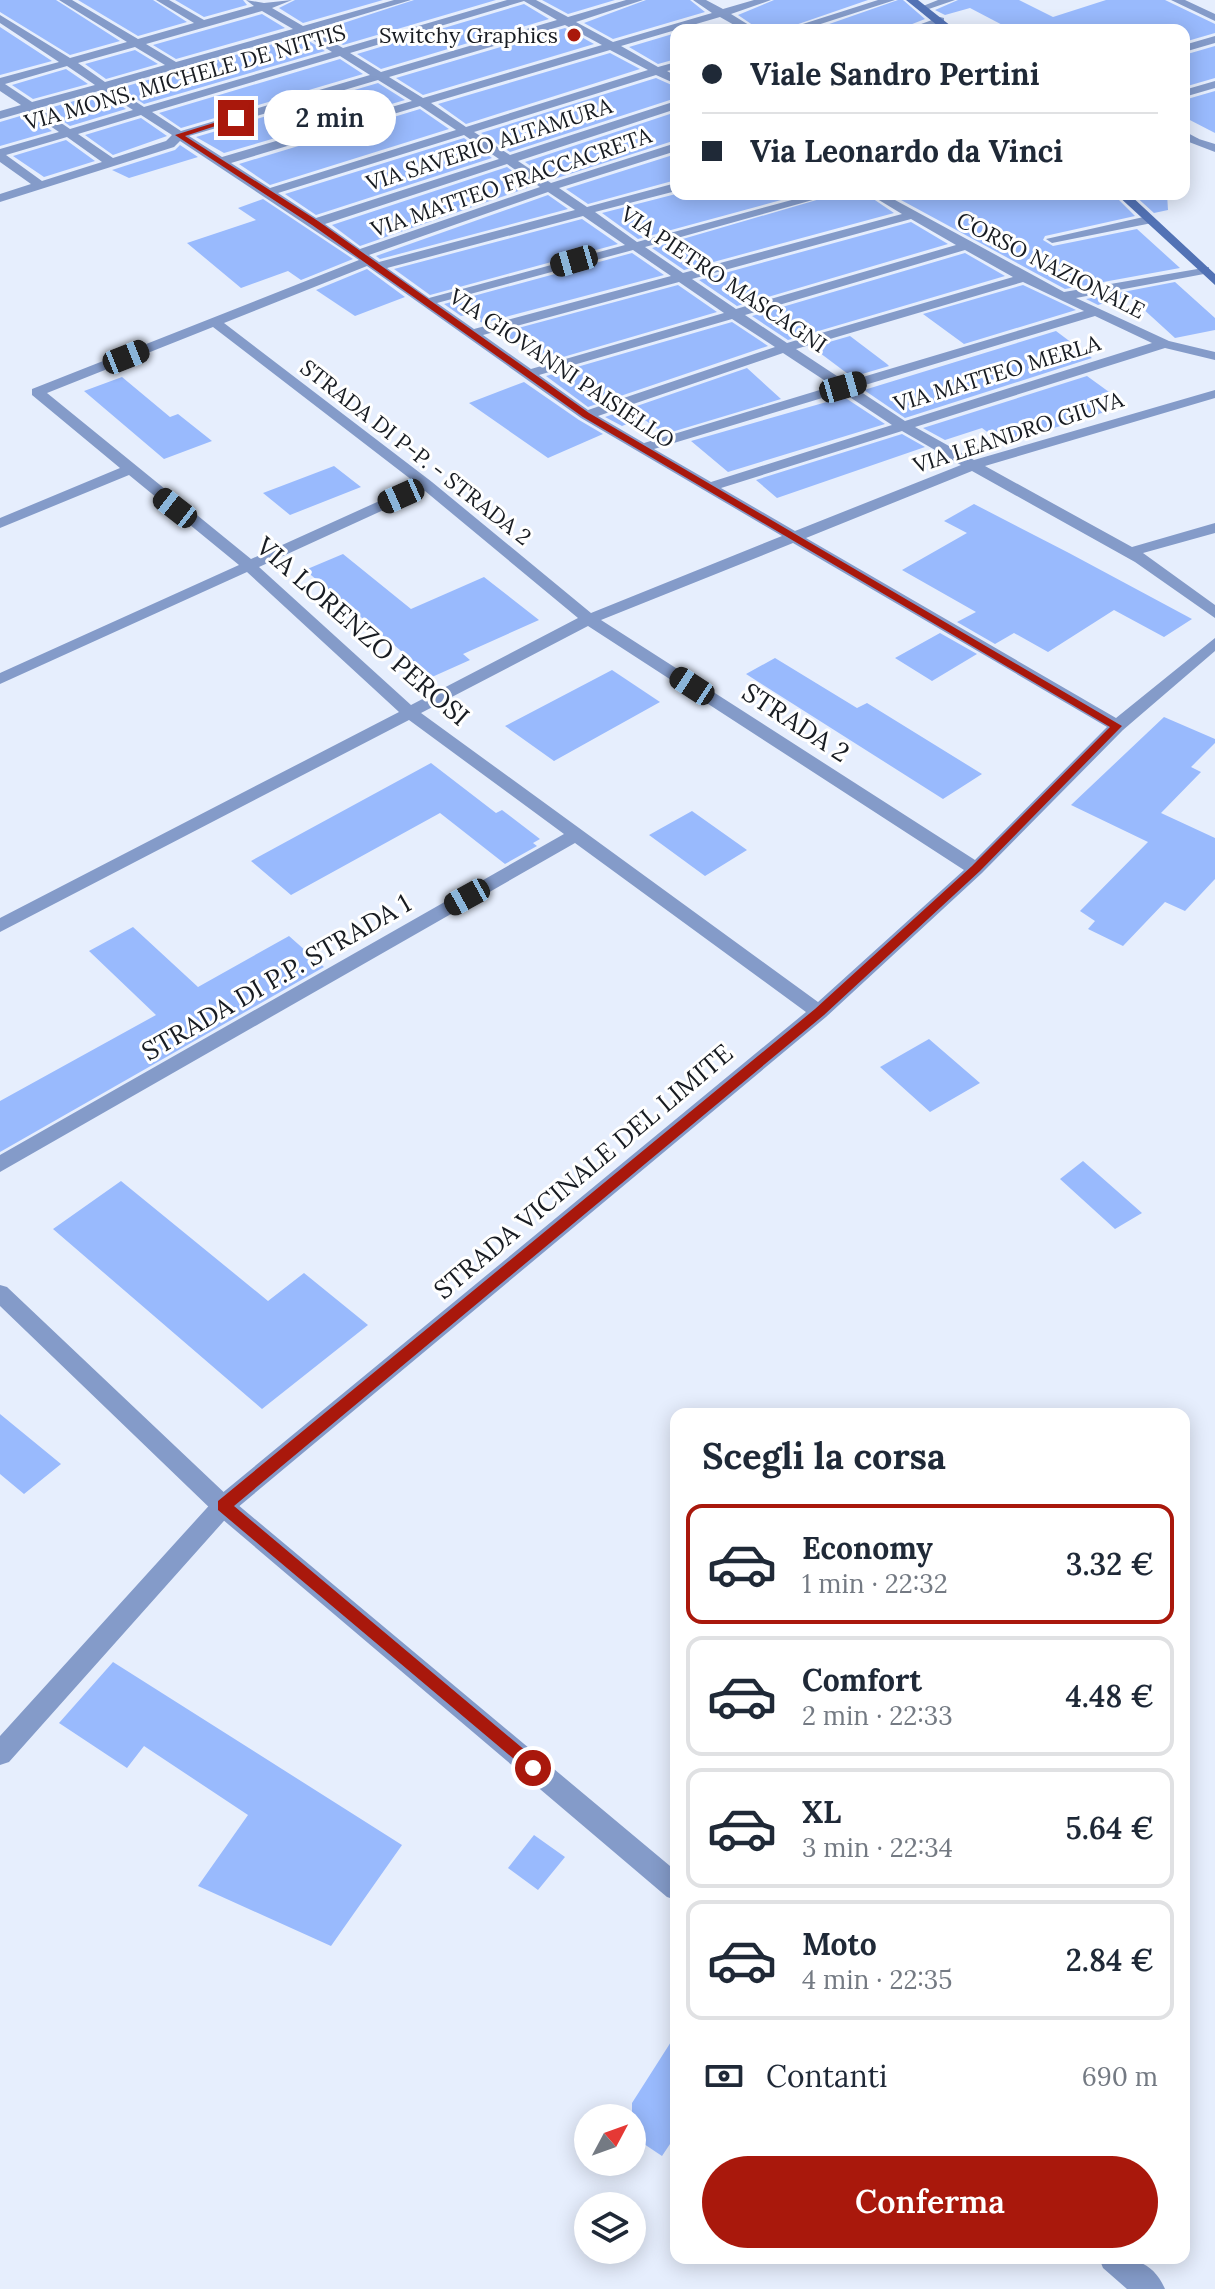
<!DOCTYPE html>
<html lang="it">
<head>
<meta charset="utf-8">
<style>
	body { margin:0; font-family:Lora,serif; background:#f6f6f7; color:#1f2937; height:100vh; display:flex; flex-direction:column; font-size:30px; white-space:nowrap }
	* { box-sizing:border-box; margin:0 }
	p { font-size:26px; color:#747a83 }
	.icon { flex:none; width:44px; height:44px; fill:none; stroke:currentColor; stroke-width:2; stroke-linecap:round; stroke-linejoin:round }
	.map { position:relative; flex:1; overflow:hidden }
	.drawer { position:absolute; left:670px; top:1408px; width:520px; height:856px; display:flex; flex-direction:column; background:#fff; border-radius:16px; box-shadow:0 4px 20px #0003 }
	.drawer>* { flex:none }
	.hud { position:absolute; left:670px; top:24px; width:520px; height:176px; border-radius:16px; box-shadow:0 4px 20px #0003; display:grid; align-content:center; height:176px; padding:0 32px; background:#fff }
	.needle { width:52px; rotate:49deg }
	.fabs { position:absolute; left:574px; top:2104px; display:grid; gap:16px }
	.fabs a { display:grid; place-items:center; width:72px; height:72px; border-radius:50%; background:#fff; box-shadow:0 4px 20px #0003; font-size:40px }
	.end { position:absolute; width:36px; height:36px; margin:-18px; border:10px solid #a9180c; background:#fff; box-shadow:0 0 0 4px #fff }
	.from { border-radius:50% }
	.bubble { position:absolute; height:56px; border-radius:28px; background:#fff; box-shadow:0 4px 20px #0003; font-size:26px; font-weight:600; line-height:56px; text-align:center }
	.car { position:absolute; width:24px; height:48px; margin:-24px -12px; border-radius:10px; box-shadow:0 0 6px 2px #0007; background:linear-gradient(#222 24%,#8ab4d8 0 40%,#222 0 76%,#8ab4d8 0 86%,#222 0) }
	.hud b { display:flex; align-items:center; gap:28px; height:76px; font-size:30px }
	.hud b+b { border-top:2px solid #e0e1e3 }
	.hud i { width:20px; height:20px; background:#1f2937 }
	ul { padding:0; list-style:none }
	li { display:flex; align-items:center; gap:24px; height:120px; margin:0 16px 12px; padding:0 16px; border:4px solid #e0e1e3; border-radius:16px }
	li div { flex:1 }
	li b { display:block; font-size:30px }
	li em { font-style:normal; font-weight:600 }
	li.current { border-color:#a9180c }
	li>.icon { width:72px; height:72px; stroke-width:1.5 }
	h2 { padding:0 32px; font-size:36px; line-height:96px }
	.pay { display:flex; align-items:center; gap:20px; height:88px; padding:0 32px; font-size:30px }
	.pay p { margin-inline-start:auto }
	.button { display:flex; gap:16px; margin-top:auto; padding:16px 32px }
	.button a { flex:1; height:92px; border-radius:48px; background:#a9180c; color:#fff; font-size:32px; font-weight:600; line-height:92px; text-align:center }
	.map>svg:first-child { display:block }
	.building { fill:#99bafd }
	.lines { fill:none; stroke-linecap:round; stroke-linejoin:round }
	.minor { fill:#849bc9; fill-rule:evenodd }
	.tertiary { fill:#849bc9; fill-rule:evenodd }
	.secondary { fill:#5272b5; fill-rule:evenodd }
	.route { fill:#a9180c }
	.poi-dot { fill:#a9180c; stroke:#fff; stroke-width:3 }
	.labels { text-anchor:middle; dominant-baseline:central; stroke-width:6; stroke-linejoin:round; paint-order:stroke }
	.far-poi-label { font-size:22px; fill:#181c22; stroke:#fff; text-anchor:end }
	.far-street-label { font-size:22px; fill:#181c22; stroke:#fff }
	.street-label { font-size:26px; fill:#181c22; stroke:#fff }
</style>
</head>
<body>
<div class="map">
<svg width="1215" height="2289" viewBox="0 0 1215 2289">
	<rect width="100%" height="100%" fill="#e6eefd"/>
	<!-- building -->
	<path class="building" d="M 0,0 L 56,0 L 120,41 L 70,55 L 0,12 Z
		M 78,0 L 153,0 L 187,22 L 138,36 Z
		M 175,0 L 243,0 L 247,5 L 204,17 Z
		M 295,0 L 383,0 L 303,23 L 279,8 Z
		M 414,0 L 496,0 L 343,45 L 319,31 Z
		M 542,0 L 615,0 L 568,14 Z
		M 646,0 L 690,0 L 705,12 L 613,39 L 584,23 Z
		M 774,0 L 868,0 L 781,30 L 760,30 L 738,15 Z
		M 898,0 L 903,0 L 925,19 L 897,30 L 812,30 Z
		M 958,0 L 1019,0 L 1053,17 L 1106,0 L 1165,0 L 1215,24 L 1215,33 L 1184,42 L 1184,30 L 1012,30 L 970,8 L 945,15 L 935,10 Z
		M 524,4 L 549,19 L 381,69 L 357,54 Z
		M 262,14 L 285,28 L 176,59 L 153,45 Z
		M 0,27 L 52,61 L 0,75 Z
		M 565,28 L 594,44 L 423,95 L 396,78 Z
		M 676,33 L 676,59 L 658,64 L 629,47 Z
		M 301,36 L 325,51 L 144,104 L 120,88 Z
		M 1215,46 L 1215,78 L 1184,87 L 1184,55 Z
		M 135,50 L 158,64 L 106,79 L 85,64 Z
		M 610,53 L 640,69 L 466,124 L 438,104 Z
		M 340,59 L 363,74 L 181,128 L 159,113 Z
		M 66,69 L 88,84 L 33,99 L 12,85 Z
		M 656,78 L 676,87 L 676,98 L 510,152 L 481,133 Z
		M 378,83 L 405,100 L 224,153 L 196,137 Z
		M 1215,91 L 1215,133 L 1184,117 L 1184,100 Z
		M 102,93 L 126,109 L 70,126 L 46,109 Z
		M 420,109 L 449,129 L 270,185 L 239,164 Z
		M 676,112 L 676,140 L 551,180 L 525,162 Z
		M 27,114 L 52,131 L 0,146 L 0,122 Z
		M 141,118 L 167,136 L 113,155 L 85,135 Z
		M 464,138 L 492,158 L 316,215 L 285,194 Z
		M 66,140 L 95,161 L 44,177 L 13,156 Z
		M 180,145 L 198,157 L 129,178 L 112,170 L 175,150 Z
		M 676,154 L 676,180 L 588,204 L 566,189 Z
		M 507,167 L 533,186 L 360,246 L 332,225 Z
		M 676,194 L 803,194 L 638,239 L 602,213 Z
		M 837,194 L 866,194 L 894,213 L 684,270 L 652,248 Z
		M 890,194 L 1113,194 L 1135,216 L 1045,236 L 1043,240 L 1053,246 L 1137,229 L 1180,268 L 1065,289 Z
		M 1133,194 L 1167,194 L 1168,210 L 1154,213 Z
		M 548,195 L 568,209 L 380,259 L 376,256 Z
		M 263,199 L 353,259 L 301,280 L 288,271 L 241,288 L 187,243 L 256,220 L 238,208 Z
		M 582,219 L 618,244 L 430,295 L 394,269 Z
		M 911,222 L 948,244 L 737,306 L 699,280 Z
		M 632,253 L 664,275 L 483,323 L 467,315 L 461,316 L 444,304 Z
		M 965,253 L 1005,276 L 788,340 L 752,316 Z
		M 367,269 L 405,297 L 355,316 L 316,290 Z
		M 1175,282 L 1215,318 L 1215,330 L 1175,338 L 1129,296 L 1098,305 L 1086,299 Z
		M 678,285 L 717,312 L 546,362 L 500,333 Z
		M 1023,285 L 1076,310 L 964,344 L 923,314 Z
		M 732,322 L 768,346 L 588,407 L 546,376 Z
		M 1056,331 L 1092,358 L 905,418 L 864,390 Z
		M 850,336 L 887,364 L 889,366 L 852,377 L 812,347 Z
		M 747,368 L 781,399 L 665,434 L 642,418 L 622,426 L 605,417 Z
		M 1087,376 L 1127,405 L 1003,444 L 982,428 L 945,440 L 923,428 Z
		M 122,377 L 170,417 L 178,414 L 212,441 L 164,459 L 84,391 Z
		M 524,382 L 579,420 L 603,434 L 548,458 L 469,403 Z
		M 844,397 L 885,424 L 728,472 L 691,441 Z
		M 902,434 L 925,447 L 777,498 L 756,480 Z
		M 334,466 L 361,487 L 290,515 L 263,493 Z
		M 974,504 L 1069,553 L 1192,619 L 1164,637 L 1114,610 L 1048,652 L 1014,633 L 995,644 L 957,622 L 976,612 L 902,570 L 967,533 L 944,521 Z
		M 343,554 L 411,609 L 484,577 L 539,620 L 463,654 L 470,660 L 432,677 L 305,570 Z
		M 940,633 L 977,654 L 932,681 L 895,658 Z
		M 775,658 L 857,708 L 867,703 L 982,774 L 943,799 L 746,674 Z
		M 612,670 L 660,702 L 554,761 L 505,726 Z
		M 1164,717 L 1215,739 L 1215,743 L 1191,767 L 1201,772 L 1161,813 L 1215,838 L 1215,879 L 1185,911 L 1165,902 L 1123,946 L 1088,929 L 1095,921 L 1080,911 L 1148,842 L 1071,805 Z
		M 431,763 L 496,813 L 502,810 L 540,839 L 533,843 L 537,846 L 505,864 L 440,813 L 291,895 L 251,861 Z
		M 692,811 L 747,850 L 705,876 L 649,835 Z
		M 133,927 L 198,987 L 289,936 L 324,967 L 0,1152 L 0,1101 L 156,1015 L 89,951 Z
		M 929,1039 L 980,1083 L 930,1112 L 880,1067 Z
		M 1083,1161 L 1142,1213 L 1115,1229 L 1060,1179 Z
		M 121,1181 L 268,1301 L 304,1273 L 368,1325 L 262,1409 L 53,1229 Z
		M 0,1414 L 61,1464 L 24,1494 L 0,1474 Z
		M 113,1662 L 402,1845 L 331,1946 L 198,1886 L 248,1815 L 144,1746 L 127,1768 L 59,1723 Z
		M 534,1835 L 565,1857 L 538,1890 L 508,1868 Z
		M 676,2034 L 676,2135 L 662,2156 L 632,2136 L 632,2103 Z"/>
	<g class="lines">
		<!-- minor -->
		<path class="minor" d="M 59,0 L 72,0 L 138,39 L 194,23 L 156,0 L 169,0 L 204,20 L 254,6 L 246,0 L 264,3 L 292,0 L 272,8 L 303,26 L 394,0 L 411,0 L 311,30 L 343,48 L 507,0 L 536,0 L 568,17 L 626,0 L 643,0 L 576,22 L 613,42 L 712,13 L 693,0 L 706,0 L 723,9 L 754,0 L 771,0 L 731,14 L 757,30 L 743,30 L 720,17 L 621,46 L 658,67 L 676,62 L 676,69 L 667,71 L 676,76 L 676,84 L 656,75 L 474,132 L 510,155 L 676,101 L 676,109 L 518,161 L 551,183 L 676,143 L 676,151 L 559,188 L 587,207 L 676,183 L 676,191 L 595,212 L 637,242 L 814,194 L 834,194 L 645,247 L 683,273 L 902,214 L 869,194 L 884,194 L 1064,292 L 1209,267 L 1209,273 L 1204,274 L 1076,298 L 1169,341 L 1215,352 L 1215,360 L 1165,348 L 915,427 L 974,460 L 1215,390 L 1215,398 L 985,466 L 1132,547 L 1215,523 L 1215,533 L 1143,553 L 1215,605 L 1215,618 L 1135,562 L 972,471 L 806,538 L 1116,718 L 1215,638 L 1215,651 L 1123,730 L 982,873 L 826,1017 L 231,1513 L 9,1762 L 0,1765 L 0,1736 L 215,1499 L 806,1012 L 575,843 L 0,1172 L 0,1155 L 564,834 L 409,720 L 0,932 L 0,918 L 399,712 L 247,572 L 0,684 L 0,673 L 239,565 L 129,475 L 0,528 L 0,518 L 120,468 L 32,395 L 32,389 L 359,260 L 180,141 L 174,147 L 0,202 L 0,194 L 31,184 L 0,162 L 0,149 L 59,132 L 28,111 L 0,119 L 0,111 L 21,105 L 0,91 L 0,78 L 59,62 L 0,23 L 0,15 L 70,58 L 127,42 ZM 524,1 L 557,20 L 381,72 L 350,53 ZM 262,11 L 293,29 L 176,62 L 146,44 ZM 565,25 L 602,45 L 423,98 L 389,77 ZM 301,33 L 332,52 L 144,107 L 113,87 ZM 135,47 L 165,65 L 105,82 L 78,63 ZM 610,50 L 648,70 L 466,127 L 431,103 ZM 340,56 L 370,75 L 181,131 L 152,112 ZM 67,66 L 95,85 L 32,102 L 5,84 ZM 378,80 L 412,101 L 222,157 L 189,136 ZM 102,90 L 133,110 L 70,129 L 39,108 ZM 420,106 L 456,130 L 270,188 L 231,163 ZM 141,115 L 172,135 L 166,141 L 113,158 L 78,134 ZM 464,135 L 499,159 L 316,218 L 278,193 ZM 67,137 L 102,162 L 42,181 L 6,155 ZM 507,164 L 540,187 L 360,249 L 325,224 ZM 548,192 L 575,210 L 379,262 L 369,255 ZM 583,216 L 625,245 L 429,298 L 387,268 ZM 911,219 L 956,245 L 736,309 L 692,279 ZM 633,250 L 671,276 L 474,329 L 437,303 ZM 965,250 L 1013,277 L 787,343 L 745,315 ZM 367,266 L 581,418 L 782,536 L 591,613 L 432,482 L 224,323 ZM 679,282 L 724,313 L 531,369 L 483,335 ZM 1023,282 L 1084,311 L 846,382 L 796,349 ZM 1095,316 L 1152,343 L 905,421 L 855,388 ZM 732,319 L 775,347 L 588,410 L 539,375 ZM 213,327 L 417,484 L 251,559 L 47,393 ZM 783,353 L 833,386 L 644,443 L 598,416 ZM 842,392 L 892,425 L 711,482 L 654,449 ZM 902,431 L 961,465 L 795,531 L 721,488 ZM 425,491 L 578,618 L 411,705 L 259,567 ZM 793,543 L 1107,727 L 975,860 L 601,620 ZM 588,626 L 964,870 L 818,1002 L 421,713 Z
			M 878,0 L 895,0 L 802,30 L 784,30 Z
			M 938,0 L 955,0 L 923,11 L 918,8 Z
			M 1171,0 L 1185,0 L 1215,14 L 1215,21 Z
			M 940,17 L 944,18 L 944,22 L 922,30 L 905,30 Z
			M 1215,36 L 1215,43 L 1184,52 L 1184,45 Z
			M 1215,81 L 1215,88 L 1184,97 L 1184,90 Z
			M 1189,136 L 1215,144 L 1215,152 L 1189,142 Z
			M 1148,216 L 1152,217 L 1152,223 L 1052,243 L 1046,239 Z"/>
		<!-- tertiary -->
		<path class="tertiary" d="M 1184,131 L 1199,139 L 1193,143 L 1184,139 Z
			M 0,1285 L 7,1287 L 231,1499 L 676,1871 L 676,1900 L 667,1897 L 215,1513 L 0,1306 Z
			M 1099,2258 C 1128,2258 1151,2257 1165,2289 L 1127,2289 L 1103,2268 Z"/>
		<!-- secondary -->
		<path class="secondary" d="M 906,0 L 918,0 L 956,30 L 943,30 Z
			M 1116,194 L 1129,194 L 1215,274 L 1215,285 Z"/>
	</g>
	<!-- route -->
	<path class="route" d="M 233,117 L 240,118 L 185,136 L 318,221 L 589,413 L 1122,726 L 980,871 L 824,1015 L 234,1506 L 539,1762 L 541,1768 L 533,1775 L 218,1510 L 218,1501 L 815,1009 L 972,866 L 1110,727 L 583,417 L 312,225 L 175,135 Z"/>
	<!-- markers -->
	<circle class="poi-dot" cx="574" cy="35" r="8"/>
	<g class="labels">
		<!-- far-poi labels -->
		<g class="far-poi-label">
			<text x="558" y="35">Switchy Graphics</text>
		</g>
		<!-- far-street labels -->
		<g class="far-street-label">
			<text transform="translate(185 77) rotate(-16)">VIA MONS. MICHELE DE NITTIS</text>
			<text transform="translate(489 144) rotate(-18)">VIA SAVERIO ALTAMURA</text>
			<text transform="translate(511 182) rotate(-19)">VIA MATTEO FRACCACRETA</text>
			<text transform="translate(1051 265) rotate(27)">CORSO NAZIONALE</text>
			<text transform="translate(724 279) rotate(34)">VIA PIETRO MASCAGNI</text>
			<text transform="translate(562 368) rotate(34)">VIA GIOVANNI PAISIELLO</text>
			<text transform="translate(997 373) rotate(-17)">VIA MATTEO MERLA</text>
			<text transform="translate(1018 432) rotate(-18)">VIA LEANDRO GIUVA</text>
			<text transform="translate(416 452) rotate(38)">STRADA DI P-P. - STRADA 2</text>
		</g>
		<!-- street labels -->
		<g class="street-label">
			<text transform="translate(363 631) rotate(41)">VIA LORENZO PEROSI</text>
			<text transform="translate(796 722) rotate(33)">STRADA 2</text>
			<text transform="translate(276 977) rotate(-30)">STRADA DI P.P. STRADA 1</text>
			<text transform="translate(583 1171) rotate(-40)">STRADA VICINALE DEL LIMITE</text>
		</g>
	</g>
</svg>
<div class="fabs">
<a><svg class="needle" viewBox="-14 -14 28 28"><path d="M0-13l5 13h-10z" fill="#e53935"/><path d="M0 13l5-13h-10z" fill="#747a83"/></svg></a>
<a><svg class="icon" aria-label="layers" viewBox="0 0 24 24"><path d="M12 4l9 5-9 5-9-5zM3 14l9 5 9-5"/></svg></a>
</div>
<i class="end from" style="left:533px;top:1768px"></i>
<i class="end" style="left:236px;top:118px"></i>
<div class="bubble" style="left:264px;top:90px;width:132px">2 min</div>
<i class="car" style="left:574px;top:261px;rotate:254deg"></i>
<i class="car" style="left:126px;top:357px;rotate:68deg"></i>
<i class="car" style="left:843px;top:387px;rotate:74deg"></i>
<i class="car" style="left:401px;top:496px;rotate:246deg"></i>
<i class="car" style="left:175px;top:508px;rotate:308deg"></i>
<i class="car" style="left:692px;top:686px;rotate:303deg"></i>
<i class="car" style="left:467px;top:897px;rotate:241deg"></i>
<div class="hud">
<b><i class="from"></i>Viale Sandro Pertini</b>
<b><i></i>Via Leonardo da Vinci</b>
</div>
<section class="drawer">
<h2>Scegli la corsa</h2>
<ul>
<li class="current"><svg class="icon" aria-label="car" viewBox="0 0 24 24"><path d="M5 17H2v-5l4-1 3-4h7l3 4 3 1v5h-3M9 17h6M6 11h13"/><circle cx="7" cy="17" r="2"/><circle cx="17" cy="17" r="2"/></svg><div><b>Economy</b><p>1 min · 22:32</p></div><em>3.32 €</em></li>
<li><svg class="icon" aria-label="car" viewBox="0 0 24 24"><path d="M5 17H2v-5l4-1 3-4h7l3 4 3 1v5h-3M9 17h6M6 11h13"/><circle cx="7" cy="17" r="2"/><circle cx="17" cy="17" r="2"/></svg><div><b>Comfort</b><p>2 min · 22:33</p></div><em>4.48 €</em></li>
<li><svg class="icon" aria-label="car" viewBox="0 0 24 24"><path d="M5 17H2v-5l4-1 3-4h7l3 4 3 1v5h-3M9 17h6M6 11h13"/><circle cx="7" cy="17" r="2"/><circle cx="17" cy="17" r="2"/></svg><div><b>XL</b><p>3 min · 22:34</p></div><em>5.64 €</em></li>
<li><svg class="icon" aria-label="car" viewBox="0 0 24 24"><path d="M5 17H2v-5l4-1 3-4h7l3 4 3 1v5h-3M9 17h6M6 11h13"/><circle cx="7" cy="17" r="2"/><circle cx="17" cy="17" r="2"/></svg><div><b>Moto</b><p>4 min · 22:35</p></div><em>2.84 €</em></li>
</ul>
<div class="pay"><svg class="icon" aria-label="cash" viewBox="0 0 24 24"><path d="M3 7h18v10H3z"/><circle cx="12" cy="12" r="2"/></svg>Contanti<p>690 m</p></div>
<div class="button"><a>Conferma</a></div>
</section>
</div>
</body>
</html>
